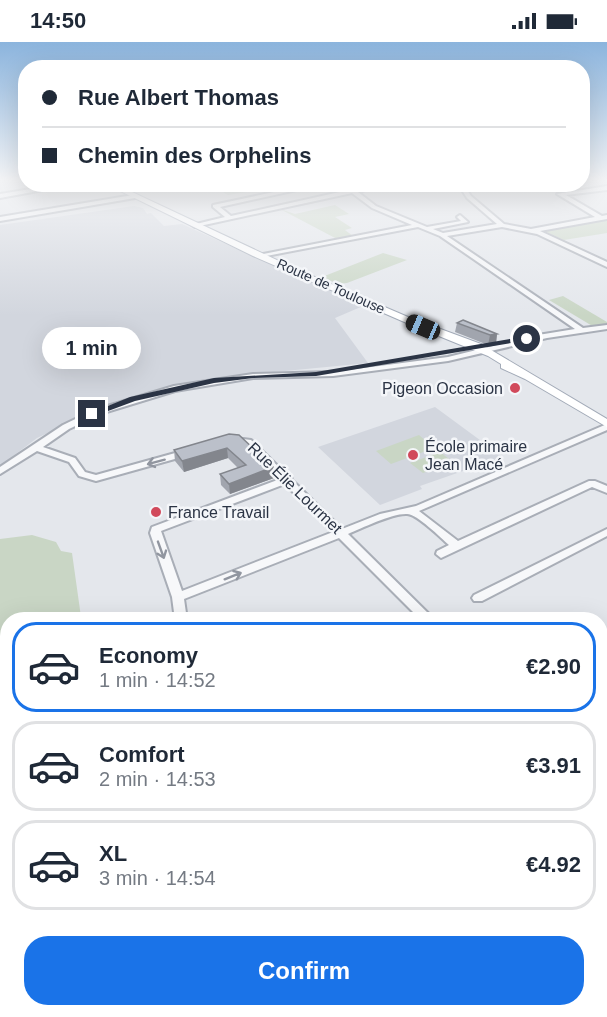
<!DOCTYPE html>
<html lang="en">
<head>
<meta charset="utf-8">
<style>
	body { margin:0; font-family:Arial,sans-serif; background:#f6f6f7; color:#1f2937; height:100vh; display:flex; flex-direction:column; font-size:22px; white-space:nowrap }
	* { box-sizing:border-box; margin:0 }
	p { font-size:20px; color:#747a83 }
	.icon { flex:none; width:33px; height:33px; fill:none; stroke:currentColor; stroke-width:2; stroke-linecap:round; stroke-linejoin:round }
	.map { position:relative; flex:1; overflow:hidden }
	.panel { position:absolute; left:0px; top:570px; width:608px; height:405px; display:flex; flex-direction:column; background:#fff; border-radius:24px 24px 0 0; box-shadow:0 6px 24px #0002 }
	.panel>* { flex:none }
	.hud { position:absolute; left:18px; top:18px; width:572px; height:132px; border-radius:24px; box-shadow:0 6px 24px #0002; display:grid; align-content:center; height:132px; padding:0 24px; background:#fff }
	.end { position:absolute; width:27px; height:27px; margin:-14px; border:8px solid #2b3445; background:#fff; box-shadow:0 0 0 3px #fff }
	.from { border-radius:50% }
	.bubble { position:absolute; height:42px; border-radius:21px; background:#fff; box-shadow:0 6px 24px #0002; font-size:20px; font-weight:800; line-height:42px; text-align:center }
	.car { position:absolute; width:18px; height:36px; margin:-18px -9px; border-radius:8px; box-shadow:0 0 4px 2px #0007; background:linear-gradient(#222 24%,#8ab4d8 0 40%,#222 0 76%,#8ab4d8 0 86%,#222 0) }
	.hud b { display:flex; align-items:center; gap:21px; height:57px; font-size:22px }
	.hud b+b { border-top:2px solid #e0e1e3 }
	.hud i { width:15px; height:15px; background:#1f2937 }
	ul { padding:10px 0 0; list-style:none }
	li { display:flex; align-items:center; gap:18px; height:90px; margin:0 12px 9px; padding:0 12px; border:3px solid #e0e1e3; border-radius:24px }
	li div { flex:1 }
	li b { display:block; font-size:22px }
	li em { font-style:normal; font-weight:800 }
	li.current { border-color:#1a73e8 }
	li>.icon { width:54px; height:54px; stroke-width:1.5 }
	.button { display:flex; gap:12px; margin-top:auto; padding:12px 24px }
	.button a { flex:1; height:69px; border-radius:24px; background:#1a73e8; color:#fff; font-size:24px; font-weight:800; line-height:69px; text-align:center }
	.status { display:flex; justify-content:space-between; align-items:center; height:42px; padding:0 30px; background:#fff; direction:ltr }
	.status svg { height:16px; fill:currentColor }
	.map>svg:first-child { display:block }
	.built { fill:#d2d6de }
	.green { fill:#c9d6c5 }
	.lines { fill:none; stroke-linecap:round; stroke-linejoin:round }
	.minor-casing { stroke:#a9aeb7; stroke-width:4 }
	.major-casing { stroke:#a3abb8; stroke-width:2 }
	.minor { fill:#f7f8fa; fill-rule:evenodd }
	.major { fill:#fff; fill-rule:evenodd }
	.wall { fill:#a1a5ae }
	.shaded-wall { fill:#83868d }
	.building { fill:#bbc0ca; stroke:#83868d; stroke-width:1.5 }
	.oneway { stroke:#9196a0 }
	.route { fill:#2b3445 }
	.poi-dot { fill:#d1495b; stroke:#f4f6f9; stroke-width:2 }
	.labels { text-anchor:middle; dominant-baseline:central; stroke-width:5; stroke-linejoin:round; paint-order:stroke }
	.far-street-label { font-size:14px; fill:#2b3445; stroke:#f4f6f9 }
	.poi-label { font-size:16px; fill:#2b3445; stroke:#f4f6f9; text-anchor:start }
	.street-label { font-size:16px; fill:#2b3445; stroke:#f4f6f9 }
</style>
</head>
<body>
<div class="status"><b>14:50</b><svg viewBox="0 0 49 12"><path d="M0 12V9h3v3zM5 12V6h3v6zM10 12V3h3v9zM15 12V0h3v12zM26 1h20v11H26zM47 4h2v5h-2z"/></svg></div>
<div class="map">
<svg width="607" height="975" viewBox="0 0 607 975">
	<rect width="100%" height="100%" fill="#e4e7ec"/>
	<!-- built -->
	<path class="built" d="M 134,164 L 143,166 L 147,172 L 151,171 L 164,184 L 182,182 L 363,264 L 335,276 L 368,321 L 233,334 L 176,344 L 116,359 L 37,396 L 0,424 L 0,183 Z
		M 435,365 L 503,415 L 420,444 L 422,447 L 380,463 L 318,405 Z"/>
	<!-- green -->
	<path class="green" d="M 210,143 L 289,143 L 228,153 Z
		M 335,163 L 349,172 L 335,175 L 352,186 L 345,188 L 353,194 L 337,197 L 280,167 L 295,172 Z
		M 607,177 L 607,191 L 564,198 L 544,189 Z
		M 383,211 L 407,218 L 347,241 L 338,242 L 322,235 Z
		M 563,254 L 607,280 L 607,283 L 594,285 L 549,258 Z
		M 419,393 L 434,406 L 391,422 L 376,409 Z
		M 440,410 L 453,420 L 423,431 L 410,421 Z
		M 32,493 L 56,500 L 61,509 L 72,511 L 81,575 L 77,578 L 8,578 L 8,737 L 0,741 L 0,497 Z
		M 607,588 L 607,655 L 600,649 L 600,592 Z"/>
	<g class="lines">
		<!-- minor casing -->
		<g class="minor-casing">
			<path id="minor" d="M 61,142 L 76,142 L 0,156 L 0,152 Z
				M 312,142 L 324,142 L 220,165 L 231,174 L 376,142 L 388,142 L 358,150 L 376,164 L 427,185 L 461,179 L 457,175 L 460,173 L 468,180 L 433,187 L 443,191 L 497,182 L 467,156 L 458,142 L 463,142 L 471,154 L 504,182 L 531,187 L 595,175 L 557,152 L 607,144 L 607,148 L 566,153 L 602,174 L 607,173 L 607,177 L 540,189 L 607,220 L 607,225 L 537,192 L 502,185 L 447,194 L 583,286 L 607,283 L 607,287 L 547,296 L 448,319 L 333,334 L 253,336 L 175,349 L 100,372 L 69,387 L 43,405 L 75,416 L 85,430 L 96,433 L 186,408 L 191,411 L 189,413 L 96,439 L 79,434 L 69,420 L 37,409 L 0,432 L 0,425 L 63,383 L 94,368 L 174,344 L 253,332 L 333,330 L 448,315 L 538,293 L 575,287 L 440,194 L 418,185 L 261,215 L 258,213 L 412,183 L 372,166 L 352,151 L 195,185 L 192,183 L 225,175 L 213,165 L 213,163 Z
				M 133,153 L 135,154 L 135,156 L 0,179 L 0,175 Z
				M 607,382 L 607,388 L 419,469 L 458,499 L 589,439 L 595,439 L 607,444 L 607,451 L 592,445 L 441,516 L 436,512 L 437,509 L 449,503 C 441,496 417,472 407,472 C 393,471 362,486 348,492 L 435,578 L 421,578 L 339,496 L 184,557 L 187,578 L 175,578 L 172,555 L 150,491 L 152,485 L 280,437 L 245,402 L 227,399 L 225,397 L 227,395 L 251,398 L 288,434 L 291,435 L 292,438 L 342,487 L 380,472 L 416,464 ZM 285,442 L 333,490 L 182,549 L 161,489 Z
				M 607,487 L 607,494 L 482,559 L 474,559 L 472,556 L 474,553 Z
				M 600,741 L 607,744 L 607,760 L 600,757 Z
				M 8,800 L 8,815 L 0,818 L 0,803 Z
				M 600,963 L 605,969 L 607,975 L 587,975 L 584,968 L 600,968 Z
				M 114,968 L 139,968 L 135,975 L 109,975 Z
				M 310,968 L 334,968 L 330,975 L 305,975 Z"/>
		</g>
		<!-- major casing -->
		<g class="major-casing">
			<path id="major" d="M 106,142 L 115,142 L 296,227 L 408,275 L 481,302 L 607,377 L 607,385 L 525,337 L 501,326 L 501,322 L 488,314 L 402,279 L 253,214 Z"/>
		</g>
		<!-- minor -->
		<use href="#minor" class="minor"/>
		<!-- major -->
		<use href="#major" class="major"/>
	</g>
	<!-- wall -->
	<path class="wall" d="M 457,281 L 497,292 L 496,301 L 488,303 L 455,290 Z
		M 229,392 L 273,425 L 274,436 L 230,452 L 221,443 L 220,432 L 238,426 L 228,416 L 184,430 L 175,419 L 174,408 Z"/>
	<!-- shaded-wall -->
	<path class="shaded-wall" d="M 497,292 L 496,301 L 488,303 L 490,293 Z
		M 227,406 L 228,416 L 184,430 L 182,419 Z
		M 273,425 L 274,436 L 230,452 L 229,442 Z"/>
	<!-- building -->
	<path class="building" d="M 463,278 L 497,292 L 490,293 L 457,281 Z
		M 229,392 L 239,393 L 273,425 L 229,442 L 220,432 L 246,423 L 227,406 L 182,419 L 174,408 Z"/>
	<!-- one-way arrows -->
	<defs><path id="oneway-shaft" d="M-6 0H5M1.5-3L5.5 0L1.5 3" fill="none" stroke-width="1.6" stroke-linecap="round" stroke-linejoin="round" transform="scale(1.5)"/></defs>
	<g class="oneway">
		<use href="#oneway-shaft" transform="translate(156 420) rotate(165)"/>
		<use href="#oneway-shaft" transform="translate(161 508) rotate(70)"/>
		<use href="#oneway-shaft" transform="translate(233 534) rotate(-22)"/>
	</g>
	<!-- sky -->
	<linearGradient id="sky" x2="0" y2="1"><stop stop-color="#8bb4dd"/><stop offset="0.5" stop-color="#f3f4f6"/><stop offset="1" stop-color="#f3f4f6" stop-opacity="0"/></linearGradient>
	<rect width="607" height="274" fill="url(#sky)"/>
	<!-- route -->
	<path class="route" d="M 527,294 L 529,298 L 316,334 L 253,336 L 214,341 L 135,359 L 92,375 L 88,372 L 130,355 L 214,336 L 316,330 Z"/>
	<!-- markers -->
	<g class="poi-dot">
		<circle cx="515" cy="346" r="6"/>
		<circle cx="413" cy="413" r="6"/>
		<circle cx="156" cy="470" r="6"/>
	</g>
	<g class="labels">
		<!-- far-street labels -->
		<g class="far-street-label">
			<text transform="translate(331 244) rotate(24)">Route de Toulouse</text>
		</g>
		<!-- poi labels -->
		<g class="poi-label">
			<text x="503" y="346" text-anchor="end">Pigeon Occasion</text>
			<text x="425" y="404">École primaire<tspan x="425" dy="18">Jean Macé</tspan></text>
			<text x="168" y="470">France Travail</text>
		</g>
		<!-- street labels -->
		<g class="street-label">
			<text transform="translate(295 446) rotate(44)">Rue Élie Lourmet</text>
		</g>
	</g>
</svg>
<i class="end from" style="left:527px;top:297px"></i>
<i class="end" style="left:92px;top:372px"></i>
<div class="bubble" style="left:42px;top:285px;width:99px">1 min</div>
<i class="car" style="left:423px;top:285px;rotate:293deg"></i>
<div class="hud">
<b><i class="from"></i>Rue Albert Thomas</b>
<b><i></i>Chemin des Orphelins</b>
</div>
<section class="panel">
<ul>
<li class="current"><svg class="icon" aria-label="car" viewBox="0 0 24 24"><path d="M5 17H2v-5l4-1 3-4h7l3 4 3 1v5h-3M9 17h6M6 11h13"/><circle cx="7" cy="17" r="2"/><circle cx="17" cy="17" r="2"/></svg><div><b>Economy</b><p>1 min · 14:52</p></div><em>€2.90</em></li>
<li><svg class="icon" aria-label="car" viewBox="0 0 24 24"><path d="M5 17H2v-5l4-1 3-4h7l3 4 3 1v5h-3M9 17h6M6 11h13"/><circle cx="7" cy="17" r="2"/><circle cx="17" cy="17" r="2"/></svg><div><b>Comfort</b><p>2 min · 14:53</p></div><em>€3.91</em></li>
<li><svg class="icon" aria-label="car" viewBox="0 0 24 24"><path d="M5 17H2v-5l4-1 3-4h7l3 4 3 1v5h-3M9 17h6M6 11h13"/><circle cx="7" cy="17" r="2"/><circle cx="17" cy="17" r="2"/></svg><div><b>XL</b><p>3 min · 14:54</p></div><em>€4.92</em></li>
</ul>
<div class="button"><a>Confirm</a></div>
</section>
</div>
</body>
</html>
